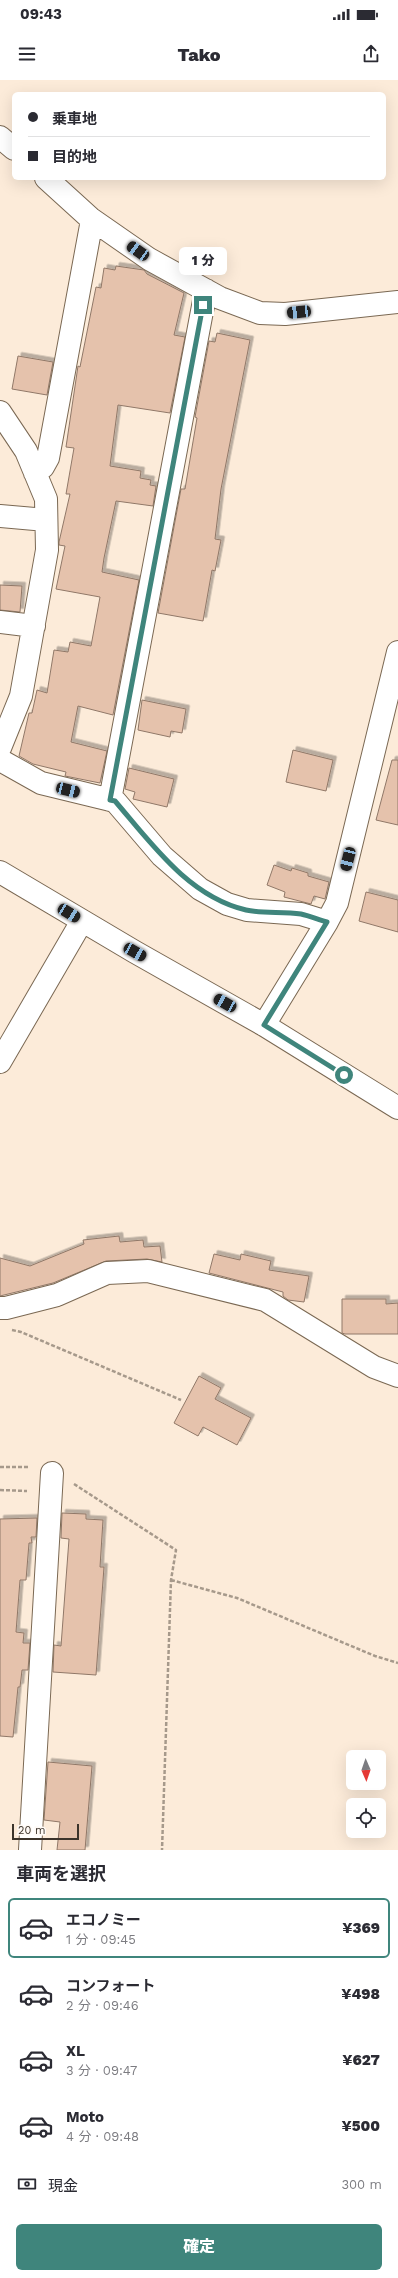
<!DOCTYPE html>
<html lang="ja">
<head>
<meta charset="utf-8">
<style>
	body { margin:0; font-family:"Work Sans","Noto Sans JP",sans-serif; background:#f7f7f7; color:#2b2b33; height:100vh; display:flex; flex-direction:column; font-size:15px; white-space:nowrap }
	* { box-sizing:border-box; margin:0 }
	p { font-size:13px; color:#7c7c81 }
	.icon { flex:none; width:22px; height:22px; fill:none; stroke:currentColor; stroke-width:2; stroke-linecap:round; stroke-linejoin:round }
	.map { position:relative; height:1770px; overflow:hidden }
	.side { display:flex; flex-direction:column; background:#fff; flex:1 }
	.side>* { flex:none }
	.guide { position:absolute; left:12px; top:12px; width:374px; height:88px; border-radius:6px; box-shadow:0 4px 16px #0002; display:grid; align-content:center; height:88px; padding:0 16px; background:#fff }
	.needle { width:26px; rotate:178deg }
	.controls { position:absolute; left:346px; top:1670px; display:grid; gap:8px }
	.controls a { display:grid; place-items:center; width:40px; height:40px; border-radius:6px; background:#fff; box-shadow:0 4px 16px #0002; font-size:20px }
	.scale { position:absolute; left:12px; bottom:10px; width:67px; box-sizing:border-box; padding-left:4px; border:2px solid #3c342b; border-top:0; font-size:11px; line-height:14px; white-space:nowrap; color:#3c342b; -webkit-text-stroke:3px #fffaf6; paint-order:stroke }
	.end { position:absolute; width:18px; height:18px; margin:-9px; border:5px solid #3f857c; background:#fff; box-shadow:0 0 0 2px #fff }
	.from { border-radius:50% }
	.bubble { position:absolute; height:28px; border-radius:6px; background:#fff; box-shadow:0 4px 16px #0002; font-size:13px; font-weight:800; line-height:28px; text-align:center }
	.car { position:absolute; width:12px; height:24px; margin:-12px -6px; border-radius:5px; box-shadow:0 0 3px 1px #0007; background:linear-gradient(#222 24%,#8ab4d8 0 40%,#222 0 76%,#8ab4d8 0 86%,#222 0) }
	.guide b { display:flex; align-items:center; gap:14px; height:38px; font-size:15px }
	.guide b+b { border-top:1px solid #e1e1e2 }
	.guide i { width:10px; height:10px; background:#2b2b33 }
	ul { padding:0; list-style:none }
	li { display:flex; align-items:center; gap:12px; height:60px; margin:0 8px 6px; padding:0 8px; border:2px solid transparent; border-radius:6px }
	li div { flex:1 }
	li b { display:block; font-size:15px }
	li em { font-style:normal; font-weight:800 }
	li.active { border-color:#3f857c }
	li>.icon { width:36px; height:36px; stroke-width:1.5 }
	h2 { padding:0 16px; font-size:18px; line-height:48px }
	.pay { display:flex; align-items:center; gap:10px; height:44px; padding:0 16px; font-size:15px }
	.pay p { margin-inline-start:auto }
	.primary-button { display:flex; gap:8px; margin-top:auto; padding:8px 16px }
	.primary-button a { flex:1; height:46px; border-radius:6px; background:#3f857c; color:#fff; font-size:16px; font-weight:800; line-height:46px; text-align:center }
	.status { display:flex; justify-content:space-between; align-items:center; height:28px; padding:0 20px; background:#fff; direction:ltr }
	.status svg { height:11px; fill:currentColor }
	header { display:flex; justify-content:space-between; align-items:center; height:52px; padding:0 16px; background:#fff; font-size:18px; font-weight:800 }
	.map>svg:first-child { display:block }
	.building { fill:#e5c2ac; stroke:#907868; filter:url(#shadow) }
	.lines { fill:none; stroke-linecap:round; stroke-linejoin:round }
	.minor-casing { stroke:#7a6853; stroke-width:24 }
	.path { stroke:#a6998b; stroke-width:2.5; stroke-dasharray:4 2; stroke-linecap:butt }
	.minor { stroke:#fff; stroke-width:22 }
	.route { stroke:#3f857c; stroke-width:5 }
</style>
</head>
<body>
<div class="status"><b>09:43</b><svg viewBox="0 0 49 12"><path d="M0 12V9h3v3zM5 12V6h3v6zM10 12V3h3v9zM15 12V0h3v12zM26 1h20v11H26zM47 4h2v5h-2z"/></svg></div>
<header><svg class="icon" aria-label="menu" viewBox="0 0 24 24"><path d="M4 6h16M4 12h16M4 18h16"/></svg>Tako<svg class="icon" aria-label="share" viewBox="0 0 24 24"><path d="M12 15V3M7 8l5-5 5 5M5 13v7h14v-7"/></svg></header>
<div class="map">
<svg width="398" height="1770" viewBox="0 0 398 1770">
	<defs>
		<filter id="shadow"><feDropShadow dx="3.5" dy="-3.5" stdDeviation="0" flood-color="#0004"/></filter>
	</defs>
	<rect width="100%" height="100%" fill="#fcebd9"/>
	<!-- building -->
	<path class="building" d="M 116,186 L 144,190 L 147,194 L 184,213 L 174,255 L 185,257 L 170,333 L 118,325 L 110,386 L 141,391 L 140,398 L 151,400 L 150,405 L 156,406 L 153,426 L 116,421 L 104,478 L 102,492 L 139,500 L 113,635 L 78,626 L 71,662 L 107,671 L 100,703 L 65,696 L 66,692 L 33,684 L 19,676 L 29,633 L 32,633 L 37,610 L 47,613 L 54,570 L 68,572 L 70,562 L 91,566 L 100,517 L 56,509 L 65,466 L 59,465 L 59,462 L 70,414 L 66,414 L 74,368 L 66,367 L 78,286 L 80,287 L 96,207 L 101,208 L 104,188 L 115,190 Z
		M 217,253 L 250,260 L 221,409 L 215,459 L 221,460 L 215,491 L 212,490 L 203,541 L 158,533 L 181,409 L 185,409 L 197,338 L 195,337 L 209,261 L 215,262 Z
		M 18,276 L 53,282 L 47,315 L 12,309 Z
		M 0,505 L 22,506 L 20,532 L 0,530 Z
		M 142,620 L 186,629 L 182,653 L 171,651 L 170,657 L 138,650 Z
		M 293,670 L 333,680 L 326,711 L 286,702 Z
		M 392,680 L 398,680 L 398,745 L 376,740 Z
		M 129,688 L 174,699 L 167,727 L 133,719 L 135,712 L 125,709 Z
		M 274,785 L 291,791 L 292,788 L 308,793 L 308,796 L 329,802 L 325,819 L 314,816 L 311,824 L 284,817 L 285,812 L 267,805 Z
		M 366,812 L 398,820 L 398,852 L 359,841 Z
		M 119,1156 L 120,1162 L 143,1160 L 144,1167 L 160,1166 L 162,1182 L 147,1179 L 106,1181 L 53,1203 L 0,1216 L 0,1178 L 30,1186 L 84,1164 L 83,1160 Z
		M 214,1174 L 240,1180 L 241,1174 L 271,1181 L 269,1190 L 309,1196 L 304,1222 L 288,1220 L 283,1216 L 283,1212 L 209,1193 Z
		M 342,1219 L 386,1219 L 386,1224 L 398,1223 L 398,1254 L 345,1254 L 342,1253 Z
		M 199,1296 L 221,1308 L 215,1319 L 251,1338 L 237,1365 L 203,1347 L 198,1356 L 174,1343 Z
		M 62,1433 L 86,1434 L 86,1439 L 103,1440 L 100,1487 L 104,1487 L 96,1595 L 53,1592 L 54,1565 L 61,1566 L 69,1459 L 61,1458 Z
		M 37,1438 L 36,1457 L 31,1457 L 32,1463 L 29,1463 L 26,1500 L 20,1500 L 16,1552 L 24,1553 L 23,1563 L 30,1563 L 28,1590 L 22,1590 L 20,1607 L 18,1607 L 13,1657 L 0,1656 L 0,1439 Z
		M 48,1682 L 92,1686 L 85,1770 L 57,1770 L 60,1742 L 44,1740 Z"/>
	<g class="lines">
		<!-- minor casing -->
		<g class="minor-casing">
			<path id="minor" d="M 0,57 L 14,69
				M 46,98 L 90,138 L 149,179 L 220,218 L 260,233 L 285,234 L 398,222
				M 0,332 L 26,371 L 46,419 L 47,470 L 21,616 L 0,668
				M 35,393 L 43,387 L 48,378 L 92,140
				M 0,436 L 46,440
				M 0,542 L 34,546
				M 0,680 L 41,703 L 115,721 L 162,776 L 200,809 L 227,824 L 247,830 L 301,834 L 327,842
				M 110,720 L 206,210
				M 0,792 L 135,872 L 264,945 L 398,1028
				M 264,945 L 327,842 L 337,823 L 398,572
				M 0,982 L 82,841
				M 0,1228 L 6,1228 L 57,1215 L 107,1193 L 148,1191 L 265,1220 L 374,1287 L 398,1296
				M 30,1770 L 52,1393"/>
		</g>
		<!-- path -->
		<path class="path" d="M 12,1250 L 21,1252 L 181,1320
			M 0,1387 L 30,1387
			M 74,1404 L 176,1470 L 171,1500 L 162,1770
			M 0,1410 L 27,1411
			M 171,1500 L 237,1518 L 375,1576 L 398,1583"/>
		<!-- minor -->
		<use href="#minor" class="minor"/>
	</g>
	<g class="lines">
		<!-- route -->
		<path class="route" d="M 203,225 L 110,720 L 115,721 C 151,763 189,817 246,830 C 264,834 283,831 301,834 C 310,836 319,840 327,842 L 264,945 L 344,995"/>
	</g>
</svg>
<div class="controls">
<a><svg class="needle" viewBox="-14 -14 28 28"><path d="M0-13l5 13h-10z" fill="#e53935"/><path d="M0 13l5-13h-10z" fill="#7c7c81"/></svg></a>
<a><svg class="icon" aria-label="locate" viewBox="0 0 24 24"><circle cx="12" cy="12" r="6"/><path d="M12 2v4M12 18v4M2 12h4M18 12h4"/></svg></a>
</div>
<div class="scale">20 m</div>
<i class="end from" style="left:344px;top:995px"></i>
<i class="end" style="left:203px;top:225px"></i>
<div class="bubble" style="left:179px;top:167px;width:48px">1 分</div>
<i class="car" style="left:138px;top:171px;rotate:305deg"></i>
<i class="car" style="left:299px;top:232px;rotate:264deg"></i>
<i class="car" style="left:68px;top:710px;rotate:104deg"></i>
<i class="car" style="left:348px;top:779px;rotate:194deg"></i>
<i class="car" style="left:69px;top:833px;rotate:121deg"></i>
<i class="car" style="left:135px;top:872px;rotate:119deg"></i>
<i class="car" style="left:225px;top:923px;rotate:299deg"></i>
<div class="guide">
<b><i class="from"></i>乗車地</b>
<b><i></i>目的地</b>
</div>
</div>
<section class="side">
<h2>車両を選択</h2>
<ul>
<li class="active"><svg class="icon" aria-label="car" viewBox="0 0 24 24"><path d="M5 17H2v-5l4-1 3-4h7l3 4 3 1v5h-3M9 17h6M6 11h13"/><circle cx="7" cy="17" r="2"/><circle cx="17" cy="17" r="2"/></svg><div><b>エコノミー</b><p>1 分 · 09:45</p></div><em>¥369</em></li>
<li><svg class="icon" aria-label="car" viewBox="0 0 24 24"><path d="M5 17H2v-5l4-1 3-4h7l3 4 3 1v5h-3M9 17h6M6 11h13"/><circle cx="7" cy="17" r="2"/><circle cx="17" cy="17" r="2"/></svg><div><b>コンフォート</b><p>2 分 · 09:46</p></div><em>¥498</em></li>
<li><svg class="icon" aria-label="car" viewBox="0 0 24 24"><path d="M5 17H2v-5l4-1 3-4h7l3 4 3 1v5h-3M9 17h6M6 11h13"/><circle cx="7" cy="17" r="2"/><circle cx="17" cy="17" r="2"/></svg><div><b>XL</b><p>3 分 · 09:47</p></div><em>¥627</em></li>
<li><svg class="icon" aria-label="car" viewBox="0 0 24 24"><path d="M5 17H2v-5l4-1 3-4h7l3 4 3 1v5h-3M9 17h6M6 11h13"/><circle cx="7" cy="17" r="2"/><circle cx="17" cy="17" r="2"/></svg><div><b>Moto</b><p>4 分 · 09:48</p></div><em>¥500</em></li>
</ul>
<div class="pay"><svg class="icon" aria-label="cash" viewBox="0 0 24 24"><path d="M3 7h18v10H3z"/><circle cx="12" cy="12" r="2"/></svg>現金<p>300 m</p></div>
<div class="primary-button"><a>確定</a></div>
</section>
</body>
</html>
